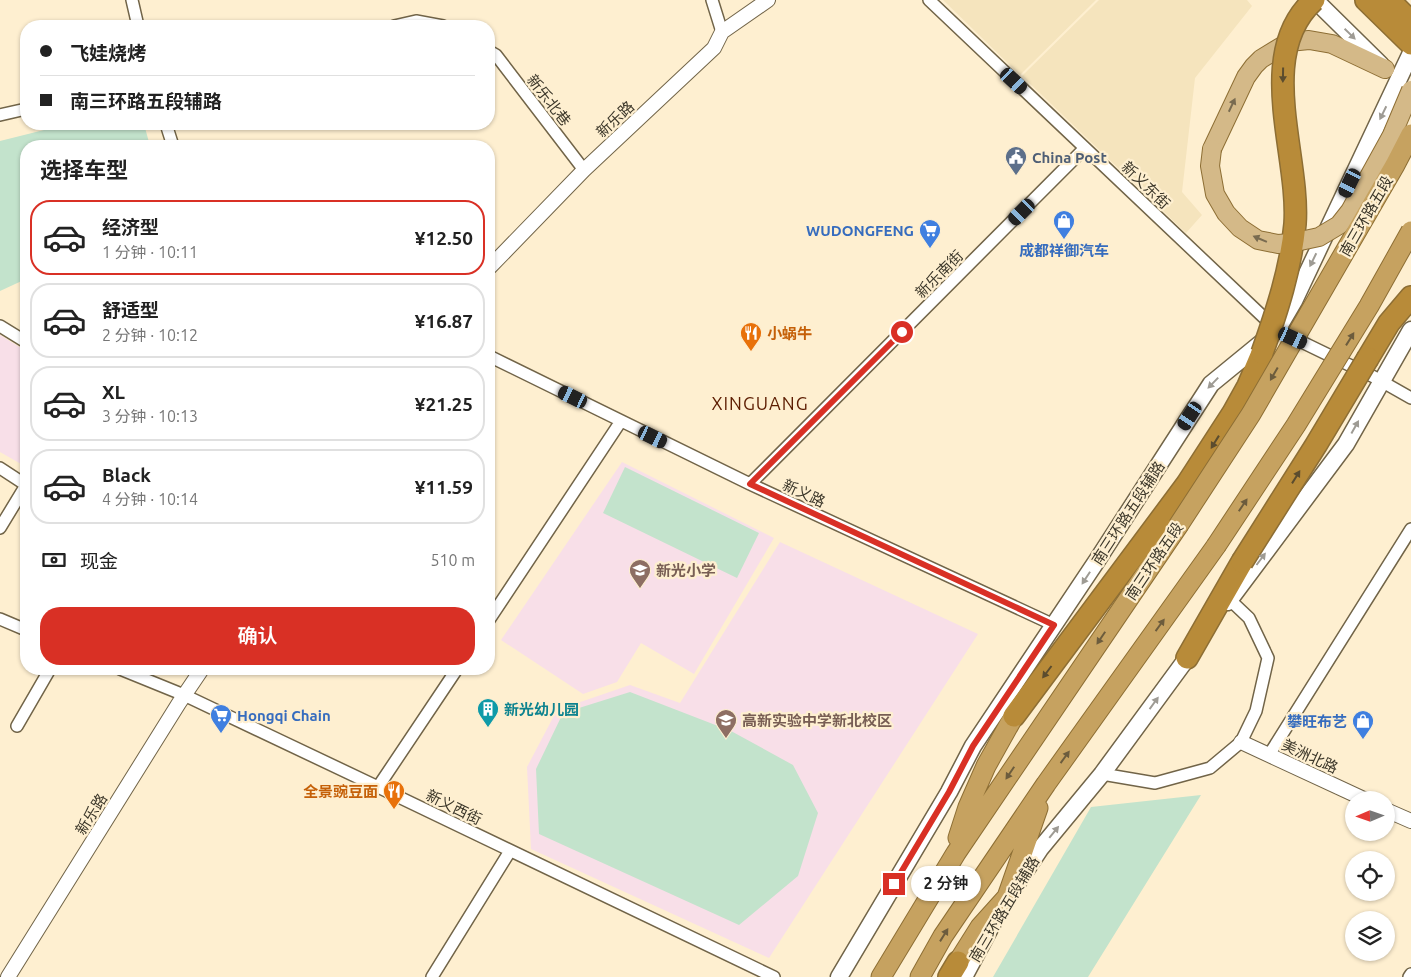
<!DOCTYPE html>
<html lang="zh">
<head>
<meta charset="utf-8">
<style>
	body { margin:0; font-family:Ubuntu,"Noto Sans SC",sans-serif; background:#f6f6f6; color:#222; height:100vh; display:flex; flex-direction:column; font-size:19px; white-space:nowrap }
	* { box-sizing:border-box; margin:0 }
	p { font-size:16px; color:#767676 }
	.icon { flex:none; width:28px; height:28px; fill:none; stroke:currentColor; stroke-width:2; stroke-linecap:round; stroke-linejoin:round }
	.map { position:relative; flex:1; overflow:hidden }
	.drawer { position:absolute; left:20px; top:140px; width:475px; height:535px; display:flex; flex-direction:column; background:#fff; border-radius:20px; box-shadow:0 1px 4px #0004 }
	.drawer>* { flex:none }
	.top-card { position:absolute; left:20px; top:20px; width:475px; height:110px; border-radius:20px; box-shadow:0 1px 4px #0004; display:grid; align-content:center; height:110px; padding:0 20px; background:#fff }
	.needle { width:32px; rotate:268deg }
	.controls { position:absolute; left:1345px; top:791px; display:grid; gap:10px }
	.controls a { display:grid; place-items:center; width:50px; height:50px; border-radius:50%; background:#fff; box-shadow:0 1px 4px #0004; font-size:25px }
	.end { position:absolute; width:22px; height:22px; margin:-11px; border:6px solid #d93025; background:#fff; box-shadow:0 0 0 2px #fff }
	.from { border-radius:50% }
	.bubble { position:absolute; height:35px; border-radius:18px; background:#fff; box-shadow:0 1px 4px #0004; font-size:16px; font-weight:600; line-height:35px; text-align:center }
	.car { position:absolute; width:15px; height:30px; margin:-15px -8px; border-radius:6px; box-shadow:0 0 4px 1px #0007; background:linear-gradient(#222 24%,#8ab4d8 0 40%,#222 0 76%,#8ab4d8 0 86%,#222 0) }
	.top-card b { display:flex; align-items:center; gap:18px; height:48px; font-size:19px }
	.top-card b+b { border-top:1px solid #e0e0e0 }
	.top-card i { width:12px; height:12px; background:#222 }
	ul { padding:0; list-style:none }
	li { display:flex; align-items:center; gap:15px; height:75px; margin:0 10px 8px; padding:0 10px; border:2px solid #e0e0e0; border-radius:20px }
	li div { flex:1 }
	li b { display:block; font-size:19px }
	li em { font-style:normal; font-weight:600 }
	li.current { border-color:#d93025 }
	li>.icon { width:45px; height:45px; stroke-width:1.5 }
	h2 { padding:0 20px; font-size:22px; line-height:60px }
	.pay { display:flex; align-items:center; gap:12px; height:55px; padding:0 20px; font-size:19px }
	.pay p { margin-inline-start:auto }
	.action { display:flex; gap:10px; margin-top:auto; padding:10px 20px }
	.action a { flex:1; height:58px; border-radius:20px; background:#d93025; color:#fff; font-size:20px; font-weight:600; line-height:58px; text-align:center }
	.map>svg:first-child { display:block }
	.built { fill:#f5e4bd }
	.education { fill:#f8dfe8 }
	.green { fill:#c3e3cc }
	.lines { fill:none; stroke-linecap:round; stroke-linejoin:round }
	.minor-casing { stroke:#716448; stroke-width:14 }
	.tertiary-casing { stroke:#716448; stroke-width:16 }
	.secondary-casing { stroke:#716448; stroke-width:19 }
	.primary-casing { stroke:#8d6e34; stroke-width:20 }
	.trunk-casing { stroke:#8d6e34; stroke-width:21 }
	.motorway-casing { stroke:#8d6e34; stroke-width:24 }
	.minor { stroke:#fff; stroke-width:11 }
	.tertiary { stroke:#fff; stroke-width:14 }
	.secondary { stroke:#fff; stroke-width:16 }
	.primary { stroke:#d4b988; stroke-width:18 }
	.trunk { stroke:#c6a260; stroke-width:19 }
	.motorway { stroke:#b88b39; stroke-width:21 }
	.primary-bridge-casing { stroke:#8d6e34; stroke-width:20; stroke-linecap:butt }
	.trunk-bridge-casing { stroke:#8d6e34; stroke-width:21; stroke-linecap:butt }
	.motorway-bridge-casing { stroke:#8d6e34; stroke-width:24; stroke-linecap:butt }
	.primary-bridge { stroke:#d4b988; stroke-width:18 }
	.trunk-bridge { stroke:#c6a260; stroke-width:19 }
	.motorway-bridge { stroke:#b88b39; stroke-width:21 }
	.oneway { fill:#9e9b94 }
	.oneway2 { fill:#5b4c2e }
	.oneway3 { fill:#796b50 }
	.oneway4 { fill:#6c5c3d }
	.route { stroke:#d93025; stroke-width:6 }
	.labels { text-anchor:middle; dominant-baseline:central; stroke-width:4.5; stroke-linejoin:round; paint-order:stroke }
	.street-label { font-size:15px; fill:#3c372a; stroke:#feefd0 }
	.service-label { font-size:15px; font-weight:bold; fill:#4e5e75; stroke:#feefd0; text-anchor:start }
	.shop-label { font-size:15px; font-weight:bold; fill:#366cbe; stroke:#feefd0; text-anchor:end }
	.food-label { font-size:15px; font-weight:bold; fill:#c56008; stroke:#feefd0; text-anchor:start }
	.education-label { font-size:15px; font-weight:bold; fill:#785e54; stroke:#feefd0; text-anchor:start }
	.culture-label { font-size:15px; font-weight:bold; fill:#0d838f; stroke:#feefd0; text-anchor:start }
	.quarter-label { font-size:18px; letter-spacing:1px; fill:#5c1c00; stroke:#feefd0 }
</style>
</head>
<body>
<div class="map">
<svg width="1411" height="977" viewBox="0 0 1411 977">
	<rect width="100%" height="100%" fill="#feefd0"/>
	<!-- built -->
	<path class="built" d="M 943,0 L 1096,0 L 1020,75 Z
		M 1099,0 L 1247,0 L 1252,6 L 1195,78 L 1182,192 L 1202,215 L 1186,233 L 1022,76 Z"/>
	<!-- education -->
	<path class="education" d="M 0,335 L 26,351 L 26,455 L 21,464 L 0,452 Z
		M 622,462 L 774,538 L 694,674 L 641,643 L 617,682 L 583,694 L 501,640 Z
		M 780,542 L 978,634 L 769,958 L 531,849 L 527,767 L 557,710 L 630,685 L 680,703 Z"/>
	<!-- green -->
	<path class="green" d="M 68,124 L 144,124 L 150,146 L 26,146 L 26,279 L 0,291 L 0,141 Z
		M 625,467 L 759,533 L 737,578 L 603,513 Z
		M 630,692 L 731,731 L 793,765 L 818,813 L 798,876 L 739,925 L 539,834 L 536,769 L 563,713 Z
		M 1201,795 L 1088,977 L 993,977 L 1091,807 Z"/>
	<g class="lines">
		<!-- minor casing -->
		<g class="minor-casing">
			<path id="minor" d="M 132,0 L 138,26
				M 712,0 L 722,32
				M 929,0 L 1277,330 L 1374,377 L 1411,398
				M 394,26 L 416,21 L 443,26
				M 489,51 L 496,55 L 584,170
				M 0,115 L 26,109
				M 166,124 L 173,146
				M 0,326 L 26,342
				M 489,356 L 750,484 L 1054,625
				M 0,468 L 26,485 L 0,528
				M 750,484 L 1085,148
				M 0,619 L 26,630
				M 489,620 L 621,421
				M 120,669 L 184,695 L 378,787 L 774,977
				M 17,726 L 50,669
				M 1269,755 L 1411,529
				M 1102,774 L 1155,783 L 1210,768 L 1241,742 L 1256,711 L 1268,658 L 1249,618 L 1230,600
				M 378,787 L 457,669
				M 432,977 L 510,851
				M 1409,977 L 1411,974"/>
		</g>
		<!-- tertiary casing -->
		<g class="tertiary-casing">
			<path id="tertiary" d="M 489,268 L 584,170 L 714,48 L 722,32 L 768,0
				M 1241,742 L 1366,800
				M 1386,810 L 1411,821
				M 8,977 L 179,703 L 202,669"/>
		</g>
		<!-- secondary casing -->
		<g class="secondary-casing">
			<path id="secondary" d="M 1315,0 L 1381,65
				M 1228,602 L 1346,444 L 1411,330
				M 1014,888 L 1040,849 L 1102,774 L 1193,650
				M 839,977 L 949,792 L 973,746 L 1098,559 L 1211,384 L 1277,330 L 1294,301 L 1411,53
				M 964,977 L 996,917"/>
		</g>
		<!-- primary casing -->
		<g class="primary-casing">
			<path id="primary" d="M 1212,149 L 1246,77 L 1254,66 L 1261,59 L 1289,42 L 1309,40 L 1332,44 L 1385,69"/>
		</g>
		<!-- trunk casing -->
		<g class="trunk-casing">
			<path id="trunk" d="M 958,838 L 968,807 L 986,766 L 1014,716
				M 958,962 L 980,927 L 1007,897 L 1038,808
				M 881,977 L 956,853 L 1178,526
				M 920,977 L 943,936 L 1046,784 L 1216,546"/>
		</g>
		<!-- motorway casing -->
		<g class="motorway-casing">
			<path id="motorway" d="M 1366,0 L 1411,44
				M 1389,0 L 1411,22
				M 1368,358 L 1389,323 L 1411,297
				M 1187,658 L 1242,562
				M 1014,716 L 1187,484 L 1233,413 L 1248,386 L 1262,353
				M 949,977 L 958,962"/>
		</g>
		<!-- minor -->
		<use href="#minor" class="minor"/>
		<!-- tertiary -->
		<use href="#tertiary" class="tertiary"/>
		<!-- secondary -->
		<use href="#secondary" class="secondary"/>
		<!-- primary -->
		<use href="#primary" class="primary"/>
		<!-- trunk -->
		<use href="#trunk" class="trunk"/>
		<!-- motorway -->
		<use href="#motorway" class="motorway"/>
		<!-- primary-bridge casing -->
		<g class="primary-bridge-casing">
			<path id="primary-bridge" d="M 1212,149 L 1210,166 L 1215,194 L 1226,213 L 1240,228 L 1258,240 L 1278,244 L 1291,243 L 1319,237 L 1339,225 L 1350,211 L 1392,135 L 1411,90"/>
		</g>
		<!-- trunk-bridge casing -->
		<g class="trunk-bridge-casing">
			<path id="trunk-bridge" d="M 1178,526 L 1251,414 L 1395,165 L 1411,134
				M 1216,546 L 1296,425 L 1369,306 L 1411,231"/>
		</g>
		<!-- motorway-bridge casing -->
		<g class="motorway-bridge-casing">
			<path id="motorway-bridge" d="M 1262,353 C 1277,311 1291,268 1295,224 C 1300,155 1254,54 1314,0
				M 1242,562 L 1316,445 L 1368,358"/>
		</g>
		<!-- primary-bridge -->
		<use href="#primary-bridge" class="primary-bridge"/>
		<!-- trunk-bridge -->
		<use href="#trunk-bridge" class="trunk-bridge"/>
		<!-- motorway-bridge -->
		<use href="#motorway-bridge" class="motorway-bridge"/>
	</g>
	<!-- one-way arrows -->
	<defs><path id="oneway-solid" d="M-6-.8H1V-3.2L6.5 0L1 3.2V.8H-6Z" transform="scale(1.25)"/></defs>
	<g class="oneway">
		<use href="#oneway-solid" transform="translate(1350 34) rotate(44)"/>
		<use href="#oneway-solid" transform="translate(1383 113) rotate(116)"/>
		<use href="#oneway-solid" transform="translate(1313 260) rotate(116)"/>
		<use href="#oneway-solid" transform="translate(1213 383) rotate(134)"/>
		<use href="#oneway-solid" transform="translate(1355 427) rotate(-61)"/>
		<use href="#oneway-solid" transform="translate(1261 559) rotate(-53)"/>
		<use href="#oneway-solid" transform="translate(1086 578) rotate(123)"/>
		<use href="#oneway-solid" transform="translate(1154 703) rotate(-54)"/>
		<use href="#oneway-solid" transform="translate(1054 832) rotate(-51)"/>
	</g>
	<g class="oneway2">
		<use href="#oneway-solid" transform="translate(1283 75) rotate(91)"/>
		<use href="#oneway-solid" transform="translate(1215 442) rotate(122)"/>
		<use href="#oneway-solid" transform="translate(1296 477) rotate(-58)"/>
		<use href="#oneway-solid" transform="translate(1047 672) rotate(127)"/>
	</g>
	<g class="oneway3">
		<use href="#oneway-solid" transform="translate(1232 105) rotate(-65)"/>
		<use href="#oneway-solid" transform="translate(1260 239) rotate(-157)"/>
	</g>
	<g class="oneway4">
		<use href="#oneway-solid" transform="translate(1350 339) rotate(-58)"/>
		<use href="#oneway-solid" transform="translate(1274 374) rotate(120)"/>
		<use href="#oneway-solid" transform="translate(1243 505) rotate(-56)"/>
		<use href="#oneway-solid" transform="translate(1160 625) rotate(-54)"/>
		<use href="#oneway-solid" transform="translate(1101 638) rotate(124)"/>
		<use href="#oneway-solid" transform="translate(1065 757) rotate(-54)"/>
		<use href="#oneway-solid" transform="translate(1010 773) rotate(124)"/>
		<use href="#oneway-solid" transform="translate(944 935) rotate(-58)"/>
	</g>
	<g class="lines">
		<!-- route -->
		<path class="route" d="M 894,884 L 949,792 L 973,746 L 1054,625 L 750,484 L 902,332"/>
	</g>
	<!-- icons -->
	<defs>
		<g id="civic-pin" transform="scale(1.125)"><path d="M0 17L-7.5 6A9.5 9.5 0 1 1 7.5 6Z" fill="#5c6f8a" stroke="#feefd0"/><path d="M-.6-6.5H3V-4.5H.6V-3L4-1V1h2V6H-6V1h2V-1L-.6-3ZM-1.2 2.5V6h2.4V2.5Z" fill="#fff"/></g>
		<g id="shop-pin" transform="scale(1.125)"><path d="M0 17L-7.5 6A9.5 9.5 0 1 1 7.5 6Z" fill="#3f7fe0" stroke="#feefd0"/><path d="M-5-2.5h2.3a2.7 3.5 0 0 1 5.4 0H5L5.5 6h-11ZM-1.5-2.5h3a1.5 2.3 0 0 0-3 0Z" fill="#fff"/></g>
		<g id="supermarket-pin" transform="scale(1.125)"><path d="M0 17L-7.5 6A9.5 9.5 0 1 1 7.5 6Z" fill="#3f7fe0" stroke="#feefd0"/><path d="M-6-5.5h2.5l.6 2H6L4.5 2H-2.5L-4.4-4H-6ZM-1.5 3.2a1.3 1.3 0 1 0 .1 0ZM3 3.2a1.3 1.3 0 1 0 .1 0Z" fill="#fff"/></g>
		<g id="restaurant-pin" transform="scale(1.125)"><path d="M0 17L-7.5 6A9.5 9.5 0 1 1 7.5 6Z" fill="#e8710a" stroke="#feefd0"/><path d="M-5-6h1v4h1v-4h1v4h1v-4h1v5L-1.5 .5V6h-2V.5L-5-1ZM5-6V6H3V1.5H1.5Q1.5-4 5-6Z" fill="#fff"/></g>
		<g id="school-pin" transform="scale(1.125)"><path d="M0 17L-7.5 6A9.5 9.5 0 1 1 7.5 6Z" fill="#8d6e63" stroke="#feefd0"/><path d="M0-5L7-2L0 1L-7-2ZM-4 1L0 2.5L4 1V4Q0 6-4 4Z" fill="#fff"/></g>
		<g id="building-pin" transform="scale(1.125)"><path d="M0 17L-7.5 6A9.5 9.5 0 1 1 7.5 6Z" fill="#0f9aa8" stroke="#feefd0"/><path d="M-4-6H4V6H1V3H-1V6H-4ZM-2.5-4.3h1.7v1.8h-1.7ZM.8-4.3h1.7v1.8H.8ZM-2.5-1h1.7V.8h-1.7ZM.8-1h1.7V.8H.8Z" fill="#fff"/></g>
	</defs>
	<g fill-rule="evenodd">
		<use href="#civic-pin" x="1016" y="157"/>
		<use href="#shop-pin" x="1064" y="221"/>
		<use href="#supermarket-pin" x="930" y="230"/>
		<use href="#restaurant-pin" x="751" y="333"/>
		<use href="#school-pin" x="640" y="570"/>
		<use href="#building-pin" x="488" y="709"/>
		<use href="#supermarket-pin" x="221" y="715"/>
		<use href="#school-pin" x="726" y="720"/>
		<use href="#shop-pin" x="1363" y="721"/>
		<use href="#restaurant-pin" x="394" y="791"/>
	</g>
	<g class="labels">
		<!-- street labels -->
		<g class="street-label">
			<text transform="translate(549 100) rotate(52)">新乐北巷</text>
			<text transform="translate(615 119) rotate(-43)">新乐路</text>
			<text transform="translate(1146 185) rotate(44)">新义东街</text>
			<text transform="translate(1366 216) rotate(-60)">南三环路五段</text>
			<text transform="translate(939 274) rotate(-45)">新乐南街</text>
			<text transform="translate(804 493) rotate(25)">新义路</text>
			<text transform="translate(1128 513) rotate(-57)">南三环路五段辅路</text>
			<text transform="translate(1154 561) rotate(-56)">南三环路五段</text>
			<text transform="translate(1310 756) rotate(25)">美洲北路</text>
			<text transform="translate(454 807) rotate(26)">新义西街</text>
			<text transform="translate(91 814) rotate(-58)">新乐路</text>
			<text transform="translate(1004 909) rotate(-59)">南三环路五段辅路</text>
		</g>
		<!-- service labels -->
		<g class="service-label">
			<text x="1032" y="157">China Post</text>
		</g>
		<!-- shop labels -->
		<g class="shop-label">
			<text x="914" y="230">WUDONGFENG</text>
			<text x="1064" y="250" text-anchor="middle">成都祥御汽车</text>
			<text x="237" y="715" text-anchor="start">Hongqi Chain</text>
			<text x="1347" y="721">攀旺布艺</text>
		</g>
		<!-- food labels -->
		<g class="food-label">
			<text x="767" y="333">小蜗牛</text>
			<text x="378" y="791" text-anchor="end">全景豌豆面</text>
		</g>
		<!-- education labels -->
		<g class="education-label">
			<text x="656" y="570">新光小学</text>
			<text x="742" y="720">高新实验中学新北校区</text>
		</g>
		<!-- culture labels -->
		<g class="culture-label">
			<text x="504" y="709">新光幼儿园</text>
		</g>
		<!-- quarter labels -->
		<g class="quarter-label">
			<text x="760" y="403">XINGUANG</text>
		</g>
	</g>
</svg>
<div class="controls">
<a><svg class="needle" viewBox="-14 -14 28 28"><path d="M0-13l5 13h-10z" fill="#e53935"/><path d="M0 13l5-13h-10z" fill="#767676"/></svg></a>
<a><svg class="icon" aria-label="locate" viewBox="0 0 24 24"><circle cx="12" cy="12" r="6"/><path d="M12 2v4M12 18v4M2 12h4M18 12h4"/></svg></a>
<a><svg class="icon" aria-label="layers" viewBox="0 0 24 24"><path d="M12 4l9 5-9 5-9-5zM3 14l9 5 9-5"/></svg></a>
</div>
<i class="end from" style="left:902px;top:332px"></i>
<i class="end" style="left:894px;top:884px"></i>
<div class="bubble" style="left:911px;top:866px;width:70px">2 分钟</div>
<i class="car" style="left:1014px;top:81px;rotate:133deg"></i>
<i class="car" style="left:1350px;top:183px;rotate:206deg"></i>
<i class="car" style="left:1022px;top:212px;rotate:225deg"></i>
<i class="car" style="left:1293px;top:338px;rotate:115deg"></i>
<i class="car" style="left:573px;top:397px;rotate:296deg"></i>
<i class="car" style="left:1190px;top:416px;rotate:213deg"></i>
<i class="car" style="left:653px;top:437px;rotate:116deg"></i>
<div class="top-card">
<b><i class="from"></i>飞娃烧烤</b>
<b><i></i>南三环路五段辅路</b>
</div>
<section class="drawer">
<h2>选择车型</h2>
<ul>
<li class="current"><svg class="icon" aria-label="car" viewBox="0 0 24 24"><path d="M5 17H2v-5l4-1 3-4h7l3 4 3 1v5h-3M9 17h6M6 11h13"/><circle cx="7" cy="17" r="2"/><circle cx="17" cy="17" r="2"/></svg><div><b>经济型</b><p>1 分钟 · 10:11</p></div><em>¥12.50</em></li>
<li><svg class="icon" aria-label="car" viewBox="0 0 24 24"><path d="M5 17H2v-5l4-1 3-4h7l3 4 3 1v5h-3M9 17h6M6 11h13"/><circle cx="7" cy="17" r="2"/><circle cx="17" cy="17" r="2"/></svg><div><b>舒适型</b><p>2 分钟 · 10:12</p></div><em>¥16.87</em></li>
<li><svg class="icon" aria-label="car" viewBox="0 0 24 24"><path d="M5 17H2v-5l4-1 3-4h7l3 4 3 1v5h-3M9 17h6M6 11h13"/><circle cx="7" cy="17" r="2"/><circle cx="17" cy="17" r="2"/></svg><div><b>XL</b><p>3 分钟 · 10:13</p></div><em>¥21.25</em></li>
<li><svg class="icon" aria-label="car" viewBox="0 0 24 24"><path d="M5 17H2v-5l4-1 3-4h7l3 4 3 1v5h-3M9 17h6M6 11h13"/><circle cx="7" cy="17" r="2"/><circle cx="17" cy="17" r="2"/></svg><div><b>Black</b><p>4 分钟 · 10:14</p></div><em>¥11.59</em></li>
</ul>
<div class="pay"><svg class="icon" aria-label="cash" viewBox="0 0 24 24"><path d="M3 7h18v10H3z"/><circle cx="12" cy="12" r="2"/></svg>现金<p>510 m</p></div>
<div class="action"><a>确认</a></div>
</section>
</div>
</body>
</html>
